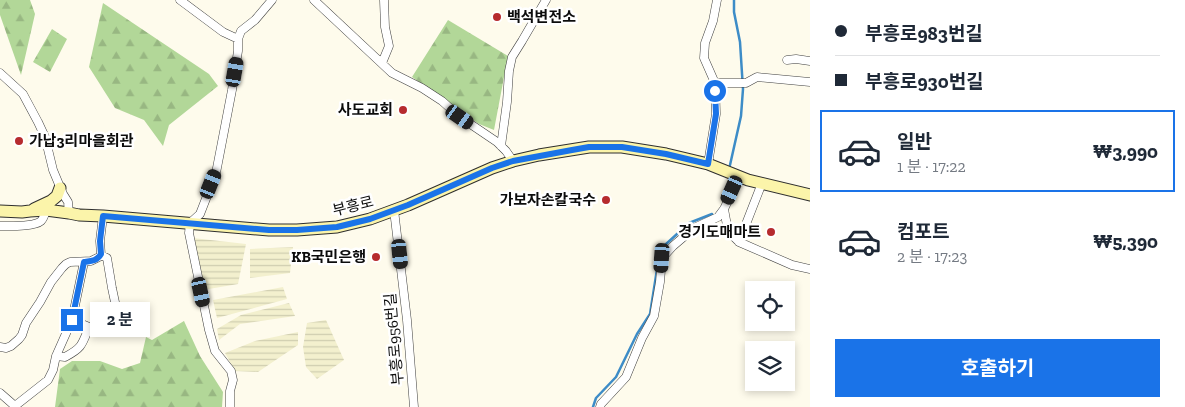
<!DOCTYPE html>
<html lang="ko">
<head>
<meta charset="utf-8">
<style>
	body { margin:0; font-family:"Zilla Slab","Noto Sans KR",serif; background:#f2f2f3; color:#1f2937; height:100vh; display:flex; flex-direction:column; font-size:19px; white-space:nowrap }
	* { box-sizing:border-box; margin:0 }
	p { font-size:16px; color:#747a83 }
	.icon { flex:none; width:28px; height:28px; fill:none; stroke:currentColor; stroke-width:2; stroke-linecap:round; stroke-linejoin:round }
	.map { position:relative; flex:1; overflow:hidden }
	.side { display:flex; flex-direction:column; background:#fff; width:375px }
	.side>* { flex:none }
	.banner { display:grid; align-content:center; height:110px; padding:0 25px; background:#fff }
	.controls { position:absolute; left:745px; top:281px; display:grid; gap:10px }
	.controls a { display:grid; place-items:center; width:50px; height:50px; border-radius:0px; background:#fff; box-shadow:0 2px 8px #0003; font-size:25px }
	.end { position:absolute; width:22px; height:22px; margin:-11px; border:6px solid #1a73e8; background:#fff; box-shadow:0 0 0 2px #fff }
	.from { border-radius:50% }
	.bubble { position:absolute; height:35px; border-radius:0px; background:#fff; box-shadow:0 2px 8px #0003; font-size:16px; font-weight:700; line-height:35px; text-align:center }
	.car { position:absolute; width:15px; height:30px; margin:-15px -8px; border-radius:6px; box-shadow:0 0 4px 1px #0007; background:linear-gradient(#222 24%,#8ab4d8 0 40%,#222 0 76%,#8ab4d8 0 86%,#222 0) }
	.banner b { display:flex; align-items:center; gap:18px; height:48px; font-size:19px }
	.banner b+b { border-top:1px solid #e0e1e3 }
	.banner i { width:12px; height:12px; background:#1f2937 }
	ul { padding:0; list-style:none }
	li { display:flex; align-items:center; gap:15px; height:82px; margin:0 10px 8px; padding:0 15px; border:2px solid transparent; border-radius:0px }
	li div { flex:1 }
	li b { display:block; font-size:19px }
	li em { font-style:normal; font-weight:700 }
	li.selected { border-color:#1a73e8 }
	li>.icon { width:45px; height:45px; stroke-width:1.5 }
	.primary-button { display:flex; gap:10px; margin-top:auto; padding:10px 25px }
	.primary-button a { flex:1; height:58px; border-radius:0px; background:#1a73e8; color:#fff; font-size:20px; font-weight:700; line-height:58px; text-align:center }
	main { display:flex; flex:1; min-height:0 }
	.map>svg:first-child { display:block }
	.farmland { fill:url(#farmland-rules) }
	.forest { fill:url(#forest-firs) }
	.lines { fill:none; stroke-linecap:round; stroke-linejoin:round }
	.stream { stroke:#3d8cc7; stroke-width:2.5 }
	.minor-casing { stroke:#3f3f3f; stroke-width:9 }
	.secondary-casing { stroke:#2e2e2e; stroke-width:13 }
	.minor { stroke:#fff; stroke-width:8 }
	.secondary { stroke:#fbf4aa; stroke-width:11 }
	.route { stroke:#1a73e8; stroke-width:6 }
	.poi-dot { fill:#b62b2e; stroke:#fff; stroke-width:2 }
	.labels { text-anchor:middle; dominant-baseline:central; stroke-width:5; stroke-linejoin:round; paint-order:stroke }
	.poi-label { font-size:15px; font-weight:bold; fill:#0c0c0c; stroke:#fff; text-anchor:end }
	.street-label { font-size:15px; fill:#0c0c0c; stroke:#fff }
</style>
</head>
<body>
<main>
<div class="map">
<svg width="810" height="407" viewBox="0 0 810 407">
	<defs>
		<pattern id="farmland-rules" width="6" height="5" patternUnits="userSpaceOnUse" patternTransform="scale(1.25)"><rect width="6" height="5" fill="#f3f0ce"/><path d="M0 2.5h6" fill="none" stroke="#cfcdb0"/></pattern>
		<pattern id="forest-firs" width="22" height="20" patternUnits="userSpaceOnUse" patternTransform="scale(1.25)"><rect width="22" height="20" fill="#b2d798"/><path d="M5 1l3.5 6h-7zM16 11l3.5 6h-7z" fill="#98b782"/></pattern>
	</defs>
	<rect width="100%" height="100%" fill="#fefbec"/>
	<!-- farmland -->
	<path class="farmland" d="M 193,238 L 246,244 L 238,284 L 203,290 Z
		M 293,247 L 290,273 L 250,278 L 250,249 Z
		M 283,287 L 287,299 L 217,318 L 213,300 Z
		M 289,303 L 295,316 L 240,324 L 219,340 L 217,329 L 241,315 Z
		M 326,320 L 344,360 L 317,379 L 306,367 L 303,347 L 307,323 Z
		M 298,332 L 298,345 L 258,372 L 235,371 L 225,353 L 255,341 Z"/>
	<!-- forest -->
	<path class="forest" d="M 0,0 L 30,0 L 35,14 L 21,75 L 0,15 Z
		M 103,3 L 209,74 L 218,86 L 169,125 L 163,146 L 144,120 L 115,108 L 89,67 Z
		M 448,20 L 508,56 L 494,130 L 479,124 L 412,77 Z
		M 52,29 L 67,39 L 50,72 L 33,62 Z
		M 184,321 L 200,356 L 223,392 L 222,407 L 55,407 L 60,369 L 72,361 L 100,361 L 122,369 L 140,363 L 146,337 L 152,340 Z"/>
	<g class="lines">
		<!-- stream -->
		<path class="stream" d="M 730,165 L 741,116 L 743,89 L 740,42 L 734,12 L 734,0
			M 661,254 L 665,245 L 689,223 L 712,214
			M 593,407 L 596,398 L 616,377 L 637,334 L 650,314 L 658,263 L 659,259"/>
		<!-- minor casing -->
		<g class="minor-casing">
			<path id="minor" d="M 180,0 L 223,32 L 238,39
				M 314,0 L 392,73 L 422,88 L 442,101 L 460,117 L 497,142 L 506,151 L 513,161
				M 787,60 L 796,59 L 810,61
				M 382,63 L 389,46 L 385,27 L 384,0
				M 0,73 L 23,94 L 38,122 L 45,137 L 53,170 L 63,194 L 68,202 L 69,213
				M 715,83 L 746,83 L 757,77 L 810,82
				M 501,146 L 507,102 L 509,71 L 512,57 L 522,41 L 546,0
				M 708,164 L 716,114 L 715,83 L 704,58 L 705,43 L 713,21 L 717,0
				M 762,183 L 739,242 L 792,265 L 810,269
				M 724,209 L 728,231 L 739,242
				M 394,210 L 407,320 L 414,407
				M 0,226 C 9,226 34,227 41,221 C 43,219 45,214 46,210
				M 101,255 L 107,258 L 112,288 L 116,307 L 115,329
				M 0,347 L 6,348 L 11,346 L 19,339 L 22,335 L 26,323 L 40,302 L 51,282 L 62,268 L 66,264 L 70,262 L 91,261 L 99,257 L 101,255 L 100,241 L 103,216
				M 56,356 L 65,357 C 82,348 82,345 89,327 L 72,320
				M 0,393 L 16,407
				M 15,406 L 48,380 L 53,370 L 56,356 L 72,320 L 84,262
				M 230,407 L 230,391 L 233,380 L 231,371 L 215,351 L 209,330 L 189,233 L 190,223 L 200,214 L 216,173 L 232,90 L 238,51 L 238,39 L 241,31 L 255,20 L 272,0
				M 600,407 L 601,404 L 626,377 L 642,338 L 654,316 L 660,282 L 662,258 L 673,246 L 694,228 L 718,217 L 724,209 L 740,176"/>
		</g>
		<!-- secondary casing -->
		<g class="secondary-casing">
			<path id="secondary" d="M 34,209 L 51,201 L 57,196 L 60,188
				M 0,211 L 22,212 L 30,211 L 46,210 L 69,213 L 79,215 L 103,216 L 269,230 L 297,230 L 337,227 L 370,219 L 408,205 L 492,168 L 513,161 L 539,155 L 589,147 L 622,147 L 666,154 L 708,164 L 748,180 L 810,195"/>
		</g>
		<!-- minor -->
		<use href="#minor" class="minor"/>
		<!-- secondary -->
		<use href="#secondary" class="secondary"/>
	</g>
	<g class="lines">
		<!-- route -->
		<path class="route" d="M 72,320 L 84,262 C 91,261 97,261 101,254 L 100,241 L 103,216 L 269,230 L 297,230 L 337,227 L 370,219 L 408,205 L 492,168 L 513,161 L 572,150 L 589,147 L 622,147 L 666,154 L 708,164 L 716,114 L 715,91"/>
	</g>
	<!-- markers -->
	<g class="poi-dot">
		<circle cx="497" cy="17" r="5"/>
		<circle cx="403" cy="110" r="5"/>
		<circle cx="19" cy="141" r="5"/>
		<circle cx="606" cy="200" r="5"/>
		<circle cx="771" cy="232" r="5"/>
		<circle cx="376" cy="257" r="5"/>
	</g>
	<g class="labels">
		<!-- poi labels -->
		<g class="poi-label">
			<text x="507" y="17" text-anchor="start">백석변전소</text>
			<text x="393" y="110">사도교회</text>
			<text x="29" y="141" text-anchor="start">가납3리마을회관</text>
			<text x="596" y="200">가보자손칼국수</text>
			<text x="761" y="232">경기도매마트</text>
			<text x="366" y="257">KB국민은행</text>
		</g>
		<!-- street labels -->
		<g class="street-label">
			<text transform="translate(353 206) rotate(-14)">부흥로</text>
			<text transform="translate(394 339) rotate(-95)">부흥로956번길</text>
		</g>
	</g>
</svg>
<div class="controls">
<a><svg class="icon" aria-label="locate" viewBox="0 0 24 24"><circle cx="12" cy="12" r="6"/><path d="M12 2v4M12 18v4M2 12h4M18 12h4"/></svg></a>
<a><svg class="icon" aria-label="layers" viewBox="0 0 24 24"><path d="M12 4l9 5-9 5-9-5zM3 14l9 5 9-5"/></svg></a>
</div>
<i class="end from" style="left:715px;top:91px"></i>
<i class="end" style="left:72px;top:320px"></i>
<div class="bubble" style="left:90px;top:302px;width:60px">2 분</div>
<i class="car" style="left:235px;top:72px;rotate:10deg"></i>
<i class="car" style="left:460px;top:117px;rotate:125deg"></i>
<i class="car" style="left:211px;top:184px;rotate:22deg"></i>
<i class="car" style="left:732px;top:190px;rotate:204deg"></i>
<i class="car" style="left:400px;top:254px;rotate:174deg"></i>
<i class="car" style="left:662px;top:258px;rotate:184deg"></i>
<i class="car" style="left:201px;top:292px;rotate:168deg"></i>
</div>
<section class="side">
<div class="banner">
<b><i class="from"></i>부흥로983번길</b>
<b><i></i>부흥로930번길</b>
</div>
<ul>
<li class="selected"><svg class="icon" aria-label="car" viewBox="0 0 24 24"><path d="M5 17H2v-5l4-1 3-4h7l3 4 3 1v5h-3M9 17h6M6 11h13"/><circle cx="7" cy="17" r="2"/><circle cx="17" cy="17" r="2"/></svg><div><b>일반</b><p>1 분 · 17:22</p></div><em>₩3,990</em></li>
<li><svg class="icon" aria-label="car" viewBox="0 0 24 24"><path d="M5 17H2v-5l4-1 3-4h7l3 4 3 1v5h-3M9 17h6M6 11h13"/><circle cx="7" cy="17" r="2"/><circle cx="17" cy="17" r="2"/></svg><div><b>컴포트</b><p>2 분 · 17:23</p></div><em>₩5,390</em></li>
</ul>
<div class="primary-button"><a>호출하기</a></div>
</section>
</main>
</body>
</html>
